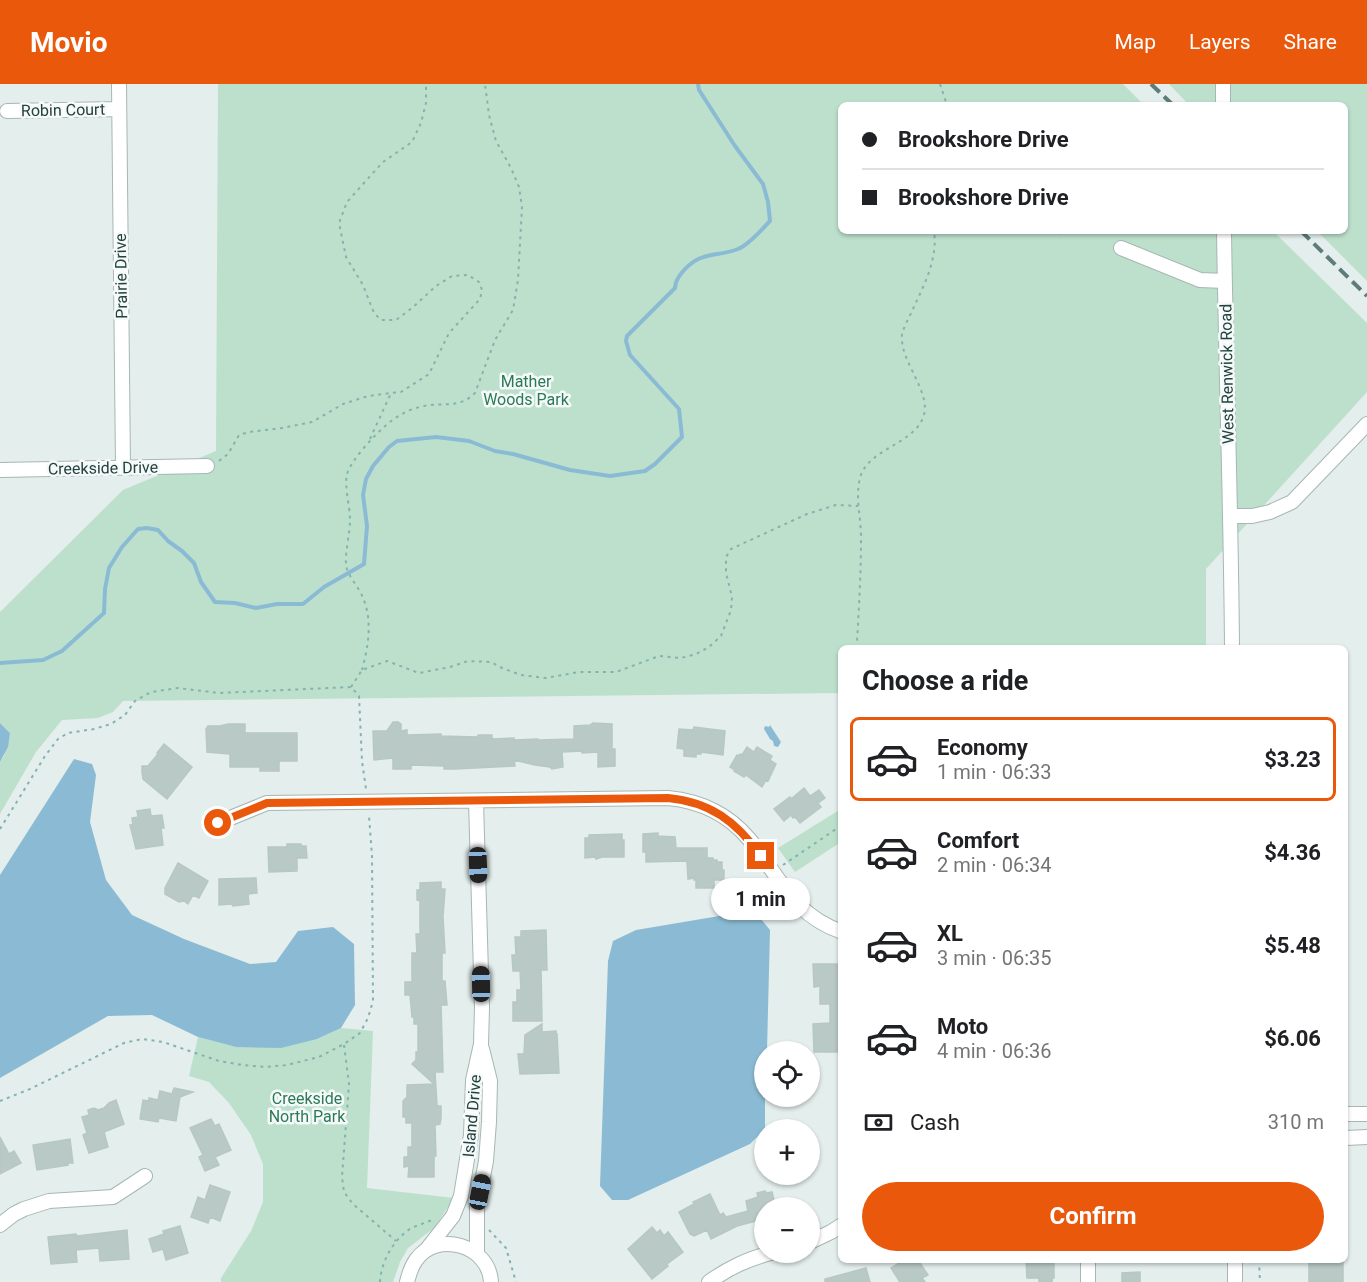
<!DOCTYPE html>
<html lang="en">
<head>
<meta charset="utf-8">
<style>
	body { margin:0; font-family:Roboto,sans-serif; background:#f2f2f2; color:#202124; height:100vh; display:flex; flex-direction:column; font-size:22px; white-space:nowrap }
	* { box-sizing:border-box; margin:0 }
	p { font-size:20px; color:#757577 }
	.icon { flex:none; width:33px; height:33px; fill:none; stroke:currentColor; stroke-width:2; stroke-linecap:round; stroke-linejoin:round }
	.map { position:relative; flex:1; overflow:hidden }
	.side { position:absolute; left:838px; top:561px; width:510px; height:618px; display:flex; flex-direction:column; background:#fff; border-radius:9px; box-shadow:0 2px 4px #0004 }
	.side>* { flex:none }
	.banner { position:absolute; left:838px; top:18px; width:510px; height:132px; border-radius:9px; box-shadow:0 2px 4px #0004; display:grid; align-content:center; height:132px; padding:0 24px; background:#fff }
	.controls { position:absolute; left:754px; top:957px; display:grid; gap:12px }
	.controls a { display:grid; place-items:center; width:66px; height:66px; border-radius:50%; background:#fff; box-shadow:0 2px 4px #0004; font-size:30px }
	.end { position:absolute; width:27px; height:27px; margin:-14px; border:8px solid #ea580c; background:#fff; box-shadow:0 0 0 3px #fff }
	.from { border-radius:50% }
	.bubble { position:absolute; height:42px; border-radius:21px; background:#fff; box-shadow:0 2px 4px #0004; font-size:20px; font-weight:700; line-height:42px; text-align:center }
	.car { position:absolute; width:18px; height:36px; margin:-18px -9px; border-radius:8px; box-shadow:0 0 4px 2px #0007; background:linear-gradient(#222 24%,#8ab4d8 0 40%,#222 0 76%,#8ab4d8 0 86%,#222 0) }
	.banner b { display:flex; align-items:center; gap:21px; height:57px; font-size:22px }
	.banner b+b { border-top:2px solid #e0e0e0 }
	.banner i { width:15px; height:15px; background:#202124 }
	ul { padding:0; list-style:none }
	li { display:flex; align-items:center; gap:18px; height:84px; margin:0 12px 9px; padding:0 12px; border:3px solid transparent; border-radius:9px }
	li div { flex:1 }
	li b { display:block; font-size:22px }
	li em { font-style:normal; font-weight:700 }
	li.current { border-color:#ea580c }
	li>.icon { width:54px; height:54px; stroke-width:1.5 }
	h2 { padding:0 24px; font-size:27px; line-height:72px }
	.pay { display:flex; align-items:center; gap:15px; height:66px; padding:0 24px; font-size:22px }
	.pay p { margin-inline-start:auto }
	.button { display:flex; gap:12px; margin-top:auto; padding:12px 24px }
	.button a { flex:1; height:69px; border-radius:36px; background:#ea580c; color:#fff; font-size:24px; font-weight:700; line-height:69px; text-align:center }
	header { display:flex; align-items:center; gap:36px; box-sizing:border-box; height:84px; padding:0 30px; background:#ea580c; color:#fff }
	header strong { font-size:28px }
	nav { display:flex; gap:33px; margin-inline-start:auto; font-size:21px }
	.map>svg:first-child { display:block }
	.green { fill:#bde0cd }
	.water { fill:#8bbbd4 }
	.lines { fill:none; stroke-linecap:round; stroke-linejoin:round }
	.stream { stroke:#8bbbd4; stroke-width:4 }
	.building { fill:#b9c9c5; stroke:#b6c8c4; stroke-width:1.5 }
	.minor-casing { stroke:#a6b7b4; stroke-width:16 }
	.path { stroke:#84b3ad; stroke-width:2; stroke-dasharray:3 4.5; stroke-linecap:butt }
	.minor { stroke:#fff; stroke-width:14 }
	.rail { stroke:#5d7c7a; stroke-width:4; stroke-dasharray:12 6; stroke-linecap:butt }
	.route { stroke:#ea580c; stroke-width:8 }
	.labels { text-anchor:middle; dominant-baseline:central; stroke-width:5; stroke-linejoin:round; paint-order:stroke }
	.street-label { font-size:16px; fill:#23413e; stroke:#f5faf9 }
	.park-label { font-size:16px; fill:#2b7958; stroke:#f5faf9 }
</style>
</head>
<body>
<header>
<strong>Movio</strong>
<nav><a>Map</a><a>Layers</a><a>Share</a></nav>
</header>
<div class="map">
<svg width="1367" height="1198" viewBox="0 0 1367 1198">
	<rect width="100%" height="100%" fill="#e4eeec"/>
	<!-- green -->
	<path class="green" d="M 218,0 L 1123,0 L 1144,21 L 842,21 L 842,147 L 1273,147 L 1367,239 L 1367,308 L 1206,485 L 1206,564 L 842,564 L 841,609 L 123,617 L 113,628 L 98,634 L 62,636 L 36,668 L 0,730 L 0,678 L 4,672 L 10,649 L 0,639 L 0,528 L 123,406 L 216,367 Z
		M 1169,0 L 1367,0 L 1367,197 L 1317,147 L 1346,147 L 1346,21 L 1189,21 Z
		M 841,725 L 841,758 L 795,788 L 778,764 Z
		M 341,944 L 373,947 L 367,1104 L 454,1114 L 434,1144 L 408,1164 L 400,1178 L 393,1198 L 221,1198 L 221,1194 L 251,1147 L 263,1118 L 263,1080 L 251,1051 L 229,1019 L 209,998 L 189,992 L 198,953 L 236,963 L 317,955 Z"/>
	<!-- water -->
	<path class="water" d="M 0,639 L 10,649 L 8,663 L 0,678 Z
		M 770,641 L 781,658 L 778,663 L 774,662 L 773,657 L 770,655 L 764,645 L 765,642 L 769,643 Z
		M 74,675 L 92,680 L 96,691 L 90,738 L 106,796 L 132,831 L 184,855 L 250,880 L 276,878 L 298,847 L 333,843 L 354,860 L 355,921 L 341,944 L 317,955 L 281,964 L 236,963 L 198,953 L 152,931 L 108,932 L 0,994 L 0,791 Z
		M 737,829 L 756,829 L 770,846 L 767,967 L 765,968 L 765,1045 L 750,1060 L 628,1116 L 612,1116 L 600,1102 L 608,877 L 613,857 L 636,846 Z"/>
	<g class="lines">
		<!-- stream -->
		<path class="stream" d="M 0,579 L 43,576 L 62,567 L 104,529 L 105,505 L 109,484 L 122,463 L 138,445 L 147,444 L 158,446 L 168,457 L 182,467 L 194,479 L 201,498 L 215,518 L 235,519 L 256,524 L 277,520 L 303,520 L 324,503 L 364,480 L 367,442 L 363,411 L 366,395 L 373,382 L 389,363 L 397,357 L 436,353 L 469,357 L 495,367 L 513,370 L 570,386 L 610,392 L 645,387 L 655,380 L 682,353 L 679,325 L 630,271 L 626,257 L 627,252 L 675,204 C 675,198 677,196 680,191 C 699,166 714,174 738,165 C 750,160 761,146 770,137 L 768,118 L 763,100 L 735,62 L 699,6 L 698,0"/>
	</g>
	<!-- building -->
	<path class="building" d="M 393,638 L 398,638 L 401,640 L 401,647 L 407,646 L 407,651 L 441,650 L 441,652 L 478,653 L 478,651 L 492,651 L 492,655 L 514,654 L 514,656 L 538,655 L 538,656 L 574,655 L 574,642 L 590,641 L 593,639 L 612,640 L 612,665 L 615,665 L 615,682 L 598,683 L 598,668 L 582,669 L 582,667 L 562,668 L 563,683 L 552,685 L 550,683 L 535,681 L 514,676 L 515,682 L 455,685 L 444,685 L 444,682 L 411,681 L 411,685 L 393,685 L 393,674 L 374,676 L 373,647 L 387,647 Z
		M 228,640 L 245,640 L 245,649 L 297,649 L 297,677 L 279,677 L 279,687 L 260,687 L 260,683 L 230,683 L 230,670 L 207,668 L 206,645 L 208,642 L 220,642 Z
		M 694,643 L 725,647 L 723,671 L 701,668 L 701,670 L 696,670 L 696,673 L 684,672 L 684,665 L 677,664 L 679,645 L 693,646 Z
		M 164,660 L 192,683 L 167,715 L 143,695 L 142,688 L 142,682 L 148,682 L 158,670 L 157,669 Z
		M 747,663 L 754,668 L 757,663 L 772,672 L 770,676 L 776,680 L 768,697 L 766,696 L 762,703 L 746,691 L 744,693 L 734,687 L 735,686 L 730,683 L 737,671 L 739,672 L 740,670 L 742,671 Z
		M 804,704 L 810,712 L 819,706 L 825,714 L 818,719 L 821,723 L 800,739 L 795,733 L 793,734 L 791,731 L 784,737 L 774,725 L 790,713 L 791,715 Z
		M 150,725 L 151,732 L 162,731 L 164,744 L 161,744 L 163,761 L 136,765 L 130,741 L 133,741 L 132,734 L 138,733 L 137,727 Z
		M 658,749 L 658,752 L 675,753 L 676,764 L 707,764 L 707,774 L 713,774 L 713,776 L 717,776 L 717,778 L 722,778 L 722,786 L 724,786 L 724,796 L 714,796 L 714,804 L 696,804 L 696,796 L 694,796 L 694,794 L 688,795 L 687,777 L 646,778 L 646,768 L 643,768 L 643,750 Z
		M 622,750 L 622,756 L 624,756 L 624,773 L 602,773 L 596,775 L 595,773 L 585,774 L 585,754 L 589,754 L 589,751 Z
		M 287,760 L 301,760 L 301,762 L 306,762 L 307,774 L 297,774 L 297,787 L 269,788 L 268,763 L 287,763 Z
		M 178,779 L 208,797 L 199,814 L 193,811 L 188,820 L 184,817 L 179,818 L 174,815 L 165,810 L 165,804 Z
		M 256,794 L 257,809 L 248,810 L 249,820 L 233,822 L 232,820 L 219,821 L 219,795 Z
		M 441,798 L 441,805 L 445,805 L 443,833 L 445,869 L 442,869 L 442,897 L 445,897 L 447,921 L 441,921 L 443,988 L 435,988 L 437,1022 L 441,1022 L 441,1034 L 440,1040 L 435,1041 L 436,1072 L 434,1072 L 434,1093 L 408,1093 L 409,1082 L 404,1083 L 404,1073 L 408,1073 L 408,1063 L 412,1063 L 412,1039 L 406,1039 L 406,1033 L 403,1033 L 403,1017 L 407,1013 L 407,1001 L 434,1000 L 412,980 L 416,976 L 416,968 L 418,968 L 418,940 L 414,940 L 414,933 L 412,933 L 410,911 L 405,911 L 405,898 L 412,898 L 412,869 L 417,869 L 416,850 L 420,850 L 420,817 L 417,816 L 417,806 L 420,806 L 420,799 Z
		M 546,846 L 547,886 L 541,886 L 542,937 L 513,937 L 513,918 L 517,918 L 517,906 L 521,906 L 520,887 L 513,887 L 512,871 L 516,871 L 515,853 L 521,853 L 521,847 Z
		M 813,880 L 842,880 L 842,968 L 814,968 L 813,940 L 830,939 L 830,920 L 820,920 L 820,902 L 814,903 Z
		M 542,940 L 542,948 L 556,947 L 556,950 L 557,950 L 559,989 L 520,990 L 518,970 L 524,970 L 525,951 Z
		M 174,1004 L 193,1008 L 180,1013 L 176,1037 L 159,1034 L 158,1038 L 140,1035 L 143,1016 L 149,1017 L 149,1014 L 158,1016 L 160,1007 L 172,1010 Z
		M 116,1016 L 124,1040 L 104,1048 L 108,1063 L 89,1069 L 83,1051 L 87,1049 L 82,1033 L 89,1031 L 88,1026 L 94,1024 L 98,1026 L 104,1024 L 109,1019 Z
		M 211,1035 L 215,1042 L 219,1040 L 231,1066 L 215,1073 L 219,1081 L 205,1087 L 199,1073 L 203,1071 L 190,1044 Z
		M 0,1053 L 9,1070 L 14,1067 L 21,1079 L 0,1090 Z
		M 70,1055 L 73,1079 L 68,1079 L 68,1081 L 37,1086 L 33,1061 Z
		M 210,1101 L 230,1108 L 220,1137 L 210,1133 L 208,1139 L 191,1133 L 198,1113 L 205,1116 Z
		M 765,1107 L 767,1109 L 772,1108 L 776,1124 L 765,1124 L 765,1128 L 758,1130 L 760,1136 L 737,1142 L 711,1155 L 707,1146 L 694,1152 L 690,1150 L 679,1128 L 694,1120 L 693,1118 L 710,1110 L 720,1131 L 723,1129 L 726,1133 L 748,1127 L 746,1117 L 758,1113 L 757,1109 Z
		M 180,1142 L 188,1169 L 166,1176 L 163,1165 L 153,1168 L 149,1155 L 164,1150 L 163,1147 Z
		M 652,1143 L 657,1149 L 660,1146 L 664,1152 L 668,1148 L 683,1168 L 667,1180 L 668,1182 L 652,1195 L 628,1165 Z
		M 127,1146 L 129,1175 L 100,1177 L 99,1164 L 76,1166 L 77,1178 L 51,1180 L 48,1153 L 76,1150 L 77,1152 Z
		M 904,1176 L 918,1176 L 928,1191 L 922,1194 L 925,1198 L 900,1198 L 891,1184 Z
		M 1026,1176 L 1054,1176 L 1054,1194 L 1052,1194 L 1052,1198 L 1039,1198 L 1039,1194 L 1027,1194 Z
		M 1309,1176 L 1343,1176 L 1343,1198 L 1309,1198 Z
		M 866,1184 L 870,1198 L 825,1198 L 825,1195 Z
		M 1140,1188 L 1140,1198 L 1122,1198 L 1122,1189 Z"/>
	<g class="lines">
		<!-- minor casing -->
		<g class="minor-casing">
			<path id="minor" d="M 119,0 L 123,383
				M 1223,0 L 1223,21
				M 7,27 L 119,25
				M 1224,147 C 1226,286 1231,425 1232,564
				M 1121,164 L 1200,196 L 1225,197
				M 0,386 L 207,382
				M 1231,432 L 1252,432 L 1270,428 L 1292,418 L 1367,340
				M 218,739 L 267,719 L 668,714 C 699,717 728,730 749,755 C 780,792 791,830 842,848
				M 1346,1030 L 1367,1030
				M 1346,1054 L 1367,1053
				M 0,1141 L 14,1130 L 24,1125 L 49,1117 L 113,1113 L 145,1092
				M 810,1158 L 831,1148 L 842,1141
				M 427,1165 L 453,1132 L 461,1112 L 471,1051 L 473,996 L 481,960 L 482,924 L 476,717
				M 477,1170 L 477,1124 L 486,1077 L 489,1038 L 490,997 L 482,965
				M 1088,1176 L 1088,1198
				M 1235,1176 L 1235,1198
				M 407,1198 C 409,1190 411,1183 416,1176 C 437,1146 489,1161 491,1198
				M 709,1198 C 730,1183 748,1175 774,1168"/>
		</g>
		<!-- path -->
		<path class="path" d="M 940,0 L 947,21
			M 1057,147 L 1060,154
			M 370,355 L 391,309 L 401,308 L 429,290 L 449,249 L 480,215 L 482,206 L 479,198 L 468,191 L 452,192 L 436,202 L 412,224 L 396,236 L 381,236 L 374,229 L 363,201 L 346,173 L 339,139 L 347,118 L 372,90 L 383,78 L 412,58 L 421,39 L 426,19 L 426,3 L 425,0
			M 219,377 L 228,370 L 239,351 L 249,348 L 282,344 L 312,338 L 343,320 L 368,312 L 391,309
			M 858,564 L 857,558 C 859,523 861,488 861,453 C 861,433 855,414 860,394 C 867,366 910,361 922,336 C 935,310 899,279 902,250 C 904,242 910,232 913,225 C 924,201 938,175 934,147
			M 362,586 C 368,563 373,537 363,514 C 359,503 348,493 346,481 C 345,468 350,449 350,436 C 350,422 344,402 347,390 C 352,375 372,354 384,343 C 395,333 408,325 424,322 C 444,318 459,325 475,309 L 495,256 L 513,226 L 518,196 L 522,123 L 519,103 L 511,84 L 496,57 L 489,31 L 485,0
			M 351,603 L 362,586 L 387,577 L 419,589 L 450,583 L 468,577 L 491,578 L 502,584 L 521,591 L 546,594 L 579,588 L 616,588 L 659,572 L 681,574 L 696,570 L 709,563 L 721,552 L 731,526 L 732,513 L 726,489 L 726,473 L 731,465 L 807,430 L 836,421 L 858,422
			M 0,745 L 45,672 L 58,655 L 68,649 L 94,645 L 111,640 L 125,631 L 135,617 L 151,608 L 178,604 L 219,609 L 351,603 L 359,612 L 362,677 L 366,705
			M 783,781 L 842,741
			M 344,961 L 349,1000 L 342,1093 L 344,1108 L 353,1120 L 396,1157
			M 0,1017 L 30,1005 L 124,959 L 142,955 L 163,958 L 219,977 L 242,981 L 266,983 L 287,981 L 319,973 L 344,960 L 360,949 L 368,934 L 373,917 L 372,772 L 369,732
			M 489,1146 L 506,1164 L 516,1198
			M 1259,1176 L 1260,1198
			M 380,1198 C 381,1178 393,1156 410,1145 C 417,1141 425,1139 432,1136"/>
		<!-- minor -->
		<use href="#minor" class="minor"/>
		<!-- rail -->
		<path class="rail" d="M 1151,0 L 1173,21
			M 1301,147 L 1367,212"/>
	</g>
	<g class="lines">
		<!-- route -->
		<path class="route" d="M 218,739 L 267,719 L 668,714 C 710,718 736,737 761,772"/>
	</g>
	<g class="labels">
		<!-- street labels -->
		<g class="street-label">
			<text transform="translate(63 26) rotate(-1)">Robin Court</text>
			<text transform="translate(121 192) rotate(-91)">Prairie Drive</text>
			<text transform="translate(1227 290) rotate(-91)">West Renwick Road</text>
			<text transform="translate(103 384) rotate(-1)">Creekside Drive</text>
			<text transform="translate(472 1032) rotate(-85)">Island Drive</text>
		</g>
		<!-- park labels -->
		<g class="park-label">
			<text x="526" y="297">Mather<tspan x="526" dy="18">Woods Park</tspan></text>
			<text x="307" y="1014">Creekside<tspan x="307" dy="18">North Park</tspan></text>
		</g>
	</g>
</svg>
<div class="controls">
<a><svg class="icon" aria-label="locate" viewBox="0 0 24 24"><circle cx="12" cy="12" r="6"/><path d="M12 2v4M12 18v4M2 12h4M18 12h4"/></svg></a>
<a>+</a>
<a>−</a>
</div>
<i class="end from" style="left:218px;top:739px"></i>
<i class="end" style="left:761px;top:772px"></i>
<div class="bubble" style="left:711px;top:794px;width:99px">1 min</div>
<i class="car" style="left:478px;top:781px;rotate:178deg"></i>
<i class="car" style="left:481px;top:900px;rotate:359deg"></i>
<i class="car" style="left:480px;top:1108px;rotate:11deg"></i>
<div class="banner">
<b><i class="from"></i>Brookshore Drive</b>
<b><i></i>Brookshore Drive</b>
</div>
<section class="side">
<h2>Choose a ride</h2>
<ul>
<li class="current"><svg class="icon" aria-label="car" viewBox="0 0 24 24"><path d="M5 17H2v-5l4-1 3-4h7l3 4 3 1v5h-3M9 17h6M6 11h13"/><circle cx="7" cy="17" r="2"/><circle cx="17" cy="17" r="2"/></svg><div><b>Economy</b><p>1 min · 06:33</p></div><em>$3.23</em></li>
<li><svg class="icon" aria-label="car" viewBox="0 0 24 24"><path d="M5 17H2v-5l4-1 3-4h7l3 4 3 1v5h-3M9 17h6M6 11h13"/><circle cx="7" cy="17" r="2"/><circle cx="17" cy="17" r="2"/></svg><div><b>Comfort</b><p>2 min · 06:34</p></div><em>$4.36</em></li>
<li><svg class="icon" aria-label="car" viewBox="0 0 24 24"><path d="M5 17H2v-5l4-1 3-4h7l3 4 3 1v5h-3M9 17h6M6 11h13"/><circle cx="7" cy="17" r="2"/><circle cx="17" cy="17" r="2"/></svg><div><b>XL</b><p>3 min · 06:35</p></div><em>$5.48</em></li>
<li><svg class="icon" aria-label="car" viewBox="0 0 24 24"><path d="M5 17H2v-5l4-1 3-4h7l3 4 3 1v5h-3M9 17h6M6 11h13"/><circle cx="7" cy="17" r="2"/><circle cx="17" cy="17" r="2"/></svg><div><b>Moto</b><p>4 min · 06:36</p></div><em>$6.06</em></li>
</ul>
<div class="pay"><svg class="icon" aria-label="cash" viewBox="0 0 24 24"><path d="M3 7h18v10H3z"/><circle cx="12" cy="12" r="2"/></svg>Cash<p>310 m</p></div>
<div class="button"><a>Confirm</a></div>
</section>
</div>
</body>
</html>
